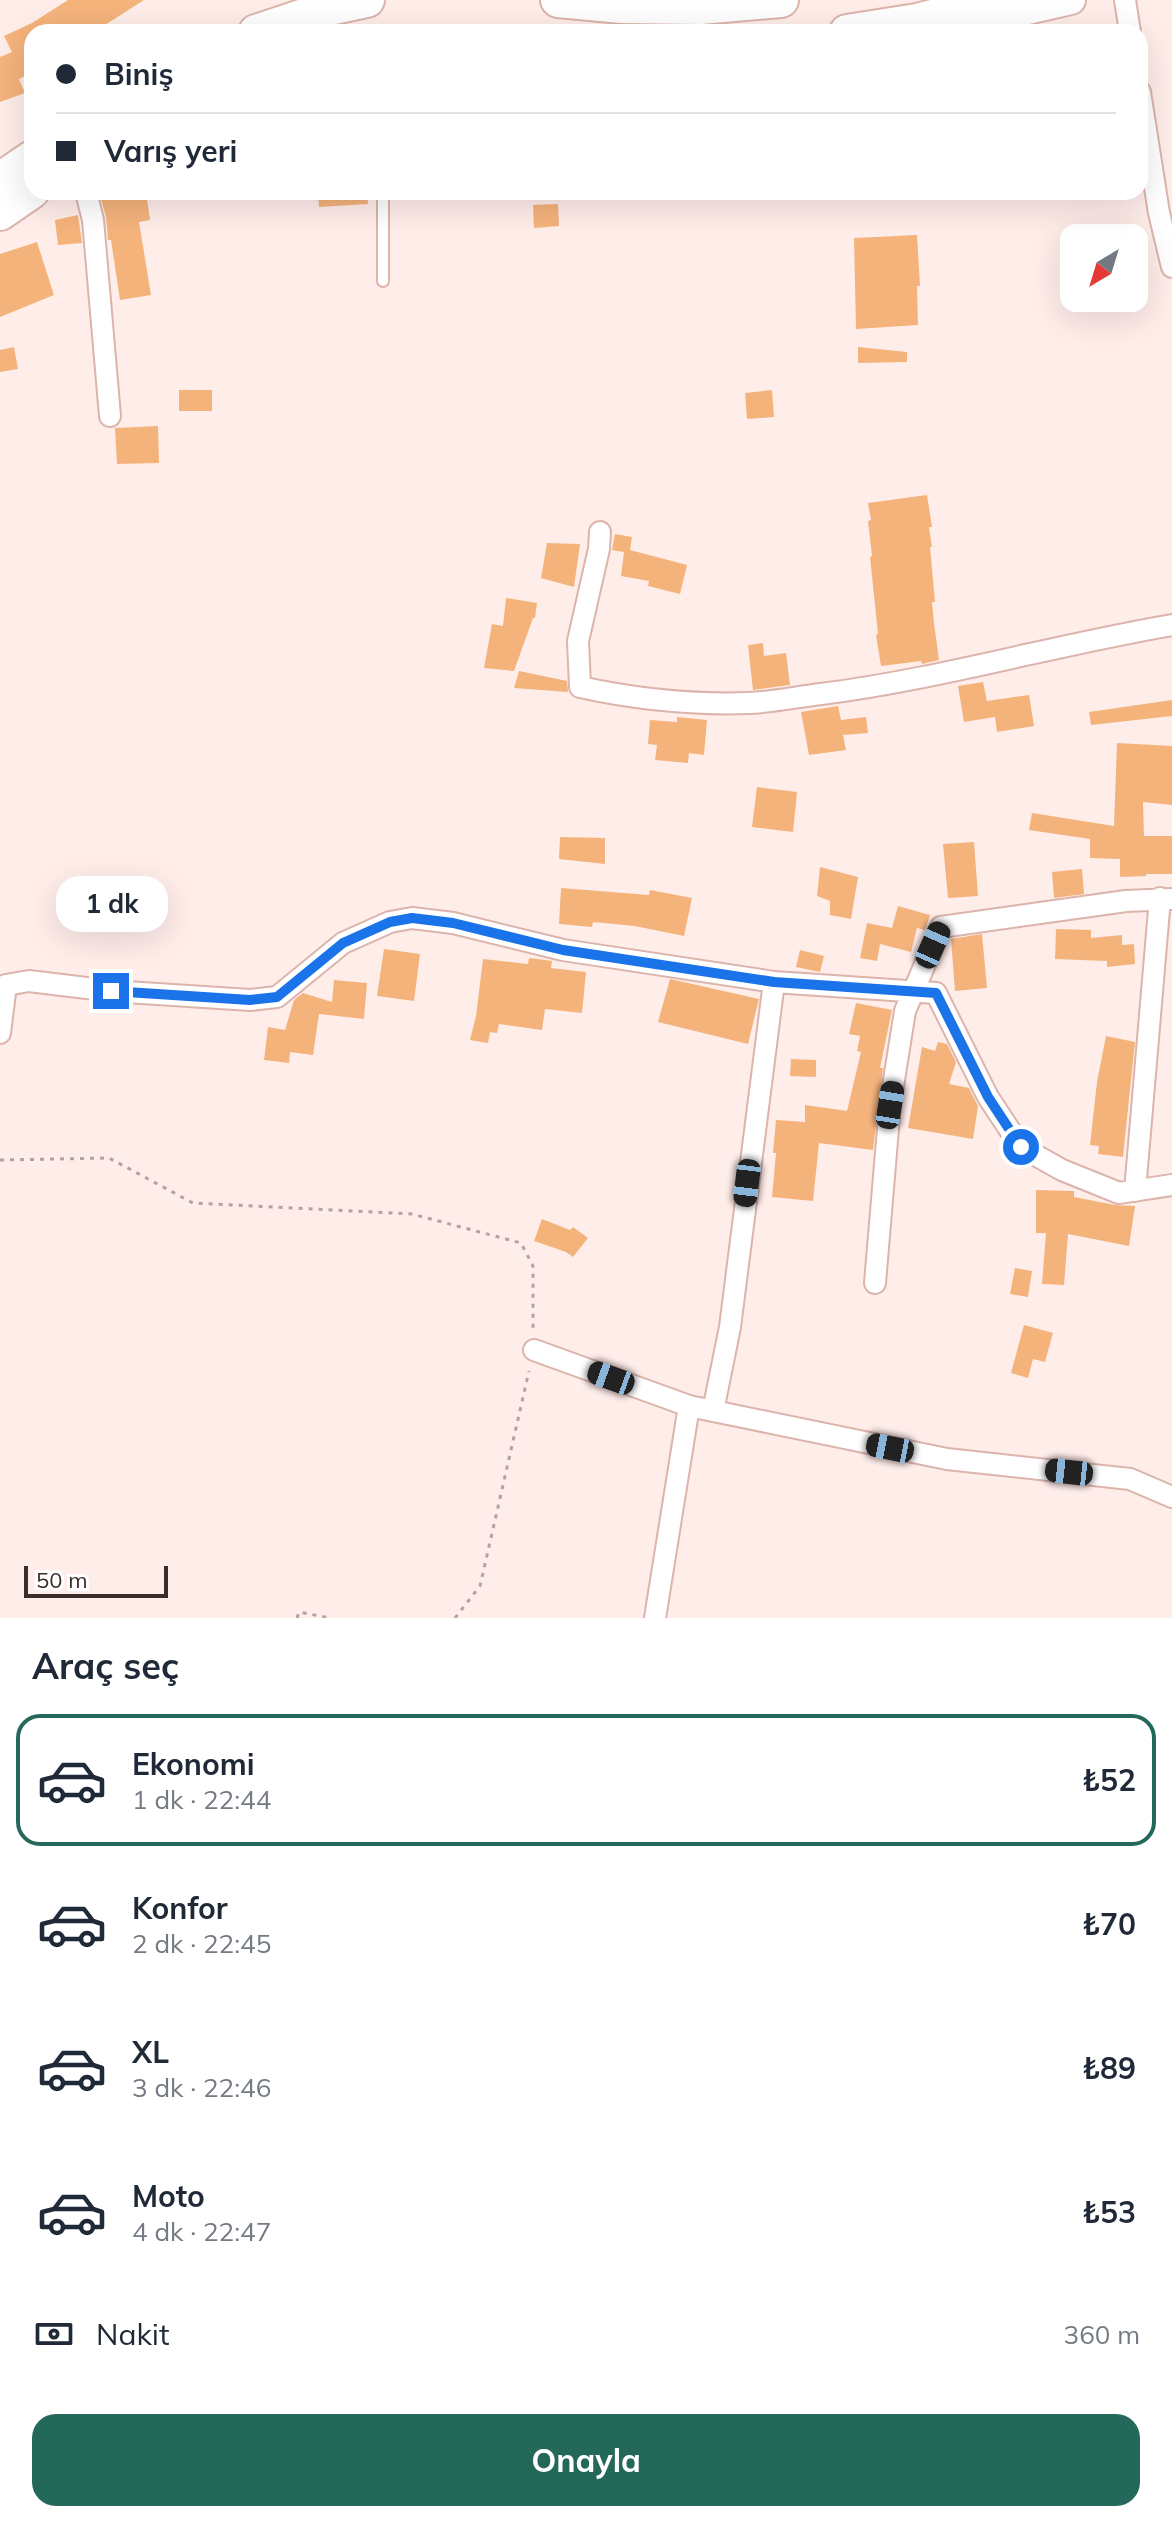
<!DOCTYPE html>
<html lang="tr">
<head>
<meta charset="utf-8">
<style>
	body { margin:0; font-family:Mulish,sans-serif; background:#f6f6f7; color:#1f2937; height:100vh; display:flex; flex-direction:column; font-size:30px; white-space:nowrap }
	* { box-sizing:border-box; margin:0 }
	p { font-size:26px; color:#747a83 }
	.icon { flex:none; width:44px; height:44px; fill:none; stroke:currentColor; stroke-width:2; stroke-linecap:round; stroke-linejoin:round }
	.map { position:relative; height:1618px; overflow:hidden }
	.details { display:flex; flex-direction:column; background:#fff; flex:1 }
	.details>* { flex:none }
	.guide { position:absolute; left:24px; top:24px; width:1124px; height:176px; border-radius:24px; box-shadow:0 8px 32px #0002; display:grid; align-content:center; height:176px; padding:0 32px; background:#fff }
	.needle { width:52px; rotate:218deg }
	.controls { position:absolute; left:1060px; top:224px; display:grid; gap:16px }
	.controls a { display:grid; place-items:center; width:88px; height:88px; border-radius:16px; background:#fff; box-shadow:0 8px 32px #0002; font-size:40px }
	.scale { position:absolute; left:24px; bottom:20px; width:144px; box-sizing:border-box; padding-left:8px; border:4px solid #3d2d2a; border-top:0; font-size:22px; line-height:28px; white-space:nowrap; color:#3d2d2a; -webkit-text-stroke:6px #fff; paint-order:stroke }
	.end { position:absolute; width:36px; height:36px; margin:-18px; border:10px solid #1a73e8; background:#fff; box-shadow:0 0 0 4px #fff }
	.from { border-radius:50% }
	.bubble { position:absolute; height:56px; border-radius:24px; background:#fff; box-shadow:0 8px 32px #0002; font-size:26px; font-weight:700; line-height:56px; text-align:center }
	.car { position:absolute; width:24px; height:48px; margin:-24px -12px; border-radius:10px; box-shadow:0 0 6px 2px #0007; background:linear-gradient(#222 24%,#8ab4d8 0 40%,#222 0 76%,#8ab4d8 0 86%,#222 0) }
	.guide b { display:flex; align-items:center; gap:28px; height:76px; font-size:30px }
	.guide b+b { border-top:2px solid #e0e1e3 }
	.guide i { width:20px; height:20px; background:#1f2937 }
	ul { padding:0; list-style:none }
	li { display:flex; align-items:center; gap:24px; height:132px; margin:0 16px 12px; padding:0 16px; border:4px solid transparent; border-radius:24px }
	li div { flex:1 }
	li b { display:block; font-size:30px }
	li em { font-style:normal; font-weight:700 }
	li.current { border-color:#24685a }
	li>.icon { width:72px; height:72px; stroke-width:1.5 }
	h2 { padding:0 32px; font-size:36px; line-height:96px }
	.pay { display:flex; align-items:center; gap:20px; height:88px; padding:0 32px; font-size:30px }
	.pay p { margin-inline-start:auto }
	.cta { display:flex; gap:16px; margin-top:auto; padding:16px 32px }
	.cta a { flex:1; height:92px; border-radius:24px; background:#24685a; color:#fff; font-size:32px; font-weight:700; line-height:92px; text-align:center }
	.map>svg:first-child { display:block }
	.building { fill:#f5b37c }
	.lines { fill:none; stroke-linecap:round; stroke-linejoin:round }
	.service-casing { stroke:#dcb4ac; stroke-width:14 }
	.minor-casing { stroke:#dcb4ac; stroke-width:24 }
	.secondary-casing { stroke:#dcb4ac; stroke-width:32 }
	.trunk-casing { stroke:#dcb4ac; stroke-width:38 }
	.path { stroke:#b3a29f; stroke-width:3; stroke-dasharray:4 6; stroke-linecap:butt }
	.service { stroke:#fff; stroke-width:10 }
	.minor { stroke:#fff; stroke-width:20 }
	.secondary { stroke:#fff; stroke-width:28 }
	.trunk { stroke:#fff; stroke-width:34 }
	.route { stroke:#1a73e8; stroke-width:10 }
</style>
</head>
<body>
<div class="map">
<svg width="1172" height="1618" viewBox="0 0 1172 1618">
	<rect width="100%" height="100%" fill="#ffedea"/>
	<!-- building -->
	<path class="building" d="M 68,0 L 144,0 L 94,32 L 32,32 L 32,73 L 19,79 L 25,93 L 0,102 L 0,57 L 12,52 L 4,36 L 32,23 Z
		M 99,192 L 146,192 L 150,220 L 139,222 L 151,295 L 120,300 L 111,240 L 108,240 L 106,217 Z
		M 318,192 L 367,192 L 368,204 L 319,207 Z
		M 558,204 L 559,226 L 534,228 L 533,205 Z
		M 78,215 L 82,243 L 58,245 L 55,220 Z
		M 917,235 L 920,286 L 917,286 L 918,325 L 856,329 L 854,238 Z
		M 37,242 L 54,295 L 0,317 L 0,254 Z
		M 14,347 L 18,369 L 0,372 L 0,350 Z
		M 858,347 L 907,352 L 907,362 L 858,363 Z
		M 179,390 L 212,390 L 212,411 L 179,411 Z
		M 772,390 L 774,417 L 747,419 L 745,393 Z
		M 158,426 L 159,463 L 117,464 L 115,428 Z
		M 927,495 L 932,527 L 929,527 L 932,547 L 930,547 L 935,602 L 932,602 L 934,623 L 939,660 L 922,664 L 921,661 L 881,666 L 876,635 L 878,634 L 870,557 L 872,556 L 868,521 L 871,520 L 868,503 Z
		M 615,534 L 632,537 L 630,550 L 687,565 L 680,594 L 648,586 L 649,581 L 621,576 L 624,552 L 612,550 Z
		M 547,543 L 580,544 L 574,587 L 541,578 Z
		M 506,598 L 537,603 L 535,618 L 533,618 L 514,671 L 484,668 L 492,624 L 503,626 Z
		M 763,643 L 764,656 L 786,653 L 790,685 L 753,690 L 748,645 Z
		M 519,671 L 567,681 L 568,692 L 514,688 Z
		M 983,682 L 987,701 L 1029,695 L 1034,726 L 997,732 L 995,717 L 964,722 L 958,686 Z
		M 1172,700 L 1172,716 L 1091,725 L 1089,712 Z
		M 838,706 L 841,720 L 866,717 L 868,733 L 843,735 L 846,750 L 809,755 L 801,712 Z
		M 677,717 L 707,720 L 704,755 L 689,753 L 688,763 L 655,760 L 657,745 L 648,744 L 650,720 L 677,722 Z
		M 1117,743 L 1172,746 L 1172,805 L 1143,802 L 1144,836 L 1172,836 L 1172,874 L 1146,874 L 1146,876 L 1120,877 L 1120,859 L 1090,858 L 1090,839 L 1029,830 L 1032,813 L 1114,826 Z
		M 757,787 L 797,792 L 793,832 L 752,827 Z
		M 560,837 L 605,838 L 605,864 L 559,859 Z
		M 974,842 L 978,896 L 948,898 L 943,844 Z
		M 820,867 L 858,877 L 851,919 L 830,915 L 830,901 L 817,896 Z
		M 1082,869 L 1084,894 L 1054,898 L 1052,872 Z
		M 561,888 L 649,895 L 650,890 L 692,898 L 684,936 L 635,926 L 593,922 L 592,927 L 559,924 Z
		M 898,906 L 930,915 L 925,930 L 917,928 L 911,952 L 880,944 L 877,961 L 860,958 L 867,923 L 892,928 Z
		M 1056,929 L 1091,930 L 1091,938 L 1122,935 L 1122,945 L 1134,944 L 1135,964 L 1107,967 L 1107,961 L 1055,959 Z
		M 982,934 L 987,988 L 955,991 L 951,939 Z
		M 384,949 L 420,954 L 414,1001 L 377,996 Z
		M 800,950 L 824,956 L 820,972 L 796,967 Z
		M 529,958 L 552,961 L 551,968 L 586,972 L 582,1013 L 545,1009 L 542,1030 L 499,1024 L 497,1033 L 490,1032 L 488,1043 L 470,1040 L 476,1016 L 483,959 L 528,964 Z
		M 670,979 L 759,999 L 748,1044 L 658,1022 Z
		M 334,980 L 367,983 L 364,1019 L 319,1014 L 313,1055 L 290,1052 L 289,1063 L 264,1060 L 268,1027 L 285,1030 L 294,1000 L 303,993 L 332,1002 Z
		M 856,1003 L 892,1010 L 880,1068 L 883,1068 L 873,1150 L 819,1143 L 813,1201 L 772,1197 L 776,1153 L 773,1153 L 776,1120 L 805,1122 L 805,1105 L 847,1111 L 861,1052 L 857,1051 L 860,1036 L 849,1034 Z
		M 1106,1036 L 1135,1042 L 1123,1157 L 1098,1154 L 1099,1146 L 1090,1145 L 1097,1082 Z
		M 938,1042 L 947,1044 L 956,1062 L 949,1084 L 969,1088 L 978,1106 L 973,1139 L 908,1128 L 922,1047 L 935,1051 Z
		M 791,1059 L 816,1060 L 816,1077 L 790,1076 Z
		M 1036,1190 L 1074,1191 L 1074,1197 L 1115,1205 L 1135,1206 L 1129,1246 L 1068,1234 L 1064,1285 L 1042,1284 L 1046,1233 L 1036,1233 Z
		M 542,1219 L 570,1230 L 573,1227 L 588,1238 L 573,1257 L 566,1252 L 534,1241 Z
		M 1015,1268 L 1032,1271 L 1028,1297 L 1010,1294 Z
		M 1024,1325 L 1053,1333 L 1045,1362 L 1033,1359 L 1028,1378 L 1011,1373 Z"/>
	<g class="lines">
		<!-- service casing -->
		<g class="service-casing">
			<path id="service" d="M 383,192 L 383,281"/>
		</g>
		<!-- minor casing -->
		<g class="minor-casing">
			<path id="minor" d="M 1125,0 L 1130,32
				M 1140,92 L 1159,213 L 1172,267
				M 86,192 L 93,220 L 110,416
				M 600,532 L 599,549 L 578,641 L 580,687 C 635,699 692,705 749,703 C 773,702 797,697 821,694 C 940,679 1054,645 1172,625
				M 0,1033 L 6,985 L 29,981 L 111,991 L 250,1000 L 277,997 L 343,943 L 390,922 L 412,918 L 453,923 L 563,950 L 774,982 L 936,993 L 988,1097 L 1021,1147 L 1062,1170 L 1119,1193 L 1172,1185
				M 1135,1191 L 1160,898
				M 875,1283 L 890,1105 L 905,1011 L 941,927 L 1126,901 L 1172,899
				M 534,1350 L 689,1406 L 947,1459 L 1130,1479 L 1172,1497
				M 713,1411 L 730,1327 L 774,982
				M 655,1618 L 689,1406"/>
		</g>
		<!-- secondary casing -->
		<g class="secondary-casing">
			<path id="secondary" d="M 967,24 L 1071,0"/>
		</g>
		<!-- trunk casing -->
		<g class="trunk-casing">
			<path id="trunk" d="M 558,0 L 622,6 L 700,7 L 781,0
				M 256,32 L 325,9 L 367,0
				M 847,32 L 917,21 L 999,0
				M 0,180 L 32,158
				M 0,213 L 32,191"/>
		</g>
		<!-- path -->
		<path class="path" d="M 0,1160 L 109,1158 L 193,1203 L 412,1214 L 521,1243 L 533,1266 L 533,1332
			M 297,1618 L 299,1612 L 330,1618
			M 455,1618 L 480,1586 L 529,1371"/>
		<!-- service -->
		<use href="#service" class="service"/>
		<!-- minor -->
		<use href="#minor" class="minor"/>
		<!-- secondary -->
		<use href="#secondary" class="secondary"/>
		<!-- trunk -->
		<use href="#trunk" class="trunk"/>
	</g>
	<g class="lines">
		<!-- route -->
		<path class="route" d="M 111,991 L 250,1000 L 277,997 L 343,943 L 390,922 L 412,918 L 453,923 L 563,950 L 774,982 L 936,993 L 988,1097 L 1021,1147"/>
	</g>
</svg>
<div class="controls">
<a><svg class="needle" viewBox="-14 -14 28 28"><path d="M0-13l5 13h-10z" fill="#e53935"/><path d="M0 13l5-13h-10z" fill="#747a83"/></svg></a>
</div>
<div class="scale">50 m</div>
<i class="end from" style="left:1021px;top:1147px"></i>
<i class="end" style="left:111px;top:991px"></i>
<div class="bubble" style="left:56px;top:876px;width:112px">1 dk</div>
<i class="car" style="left:933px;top:945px;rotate:24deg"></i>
<i class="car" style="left:890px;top:1105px;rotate:9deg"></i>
<i class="car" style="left:747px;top:1183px;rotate:187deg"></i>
<i class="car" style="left:611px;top:1378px;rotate:290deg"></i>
<i class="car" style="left:890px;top:1448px;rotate:281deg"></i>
<i class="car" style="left:1069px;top:1472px;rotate:276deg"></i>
<div class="guide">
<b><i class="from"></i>Biniş</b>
<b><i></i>Varış yeri</b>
</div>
</div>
<section class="details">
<h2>Araç seç</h2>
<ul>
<li class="current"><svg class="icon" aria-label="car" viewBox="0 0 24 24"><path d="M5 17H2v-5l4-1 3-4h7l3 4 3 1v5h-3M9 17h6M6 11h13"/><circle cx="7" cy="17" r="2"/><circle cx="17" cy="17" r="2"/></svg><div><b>Ekonomi</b><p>1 dk · 22:44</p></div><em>₺52</em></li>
<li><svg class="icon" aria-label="car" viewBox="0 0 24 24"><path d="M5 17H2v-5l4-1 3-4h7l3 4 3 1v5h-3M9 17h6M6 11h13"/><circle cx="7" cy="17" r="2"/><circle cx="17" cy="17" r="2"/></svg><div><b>Konfor</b><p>2 dk · 22:45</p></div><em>₺70</em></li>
<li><svg class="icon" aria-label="car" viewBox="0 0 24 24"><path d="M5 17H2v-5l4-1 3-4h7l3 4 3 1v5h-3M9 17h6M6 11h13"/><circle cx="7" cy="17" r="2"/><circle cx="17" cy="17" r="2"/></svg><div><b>XL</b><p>3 dk · 22:46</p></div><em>₺89</em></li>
<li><svg class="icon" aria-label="car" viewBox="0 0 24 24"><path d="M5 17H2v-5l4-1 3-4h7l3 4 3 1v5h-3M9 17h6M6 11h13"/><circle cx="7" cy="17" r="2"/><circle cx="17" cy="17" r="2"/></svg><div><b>Moto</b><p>4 dk · 22:47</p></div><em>₺53</em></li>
</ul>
<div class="pay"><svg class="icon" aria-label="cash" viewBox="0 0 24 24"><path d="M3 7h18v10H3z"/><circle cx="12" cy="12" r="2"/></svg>Nakit<p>360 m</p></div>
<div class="cta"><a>Onayla</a></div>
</section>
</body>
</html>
